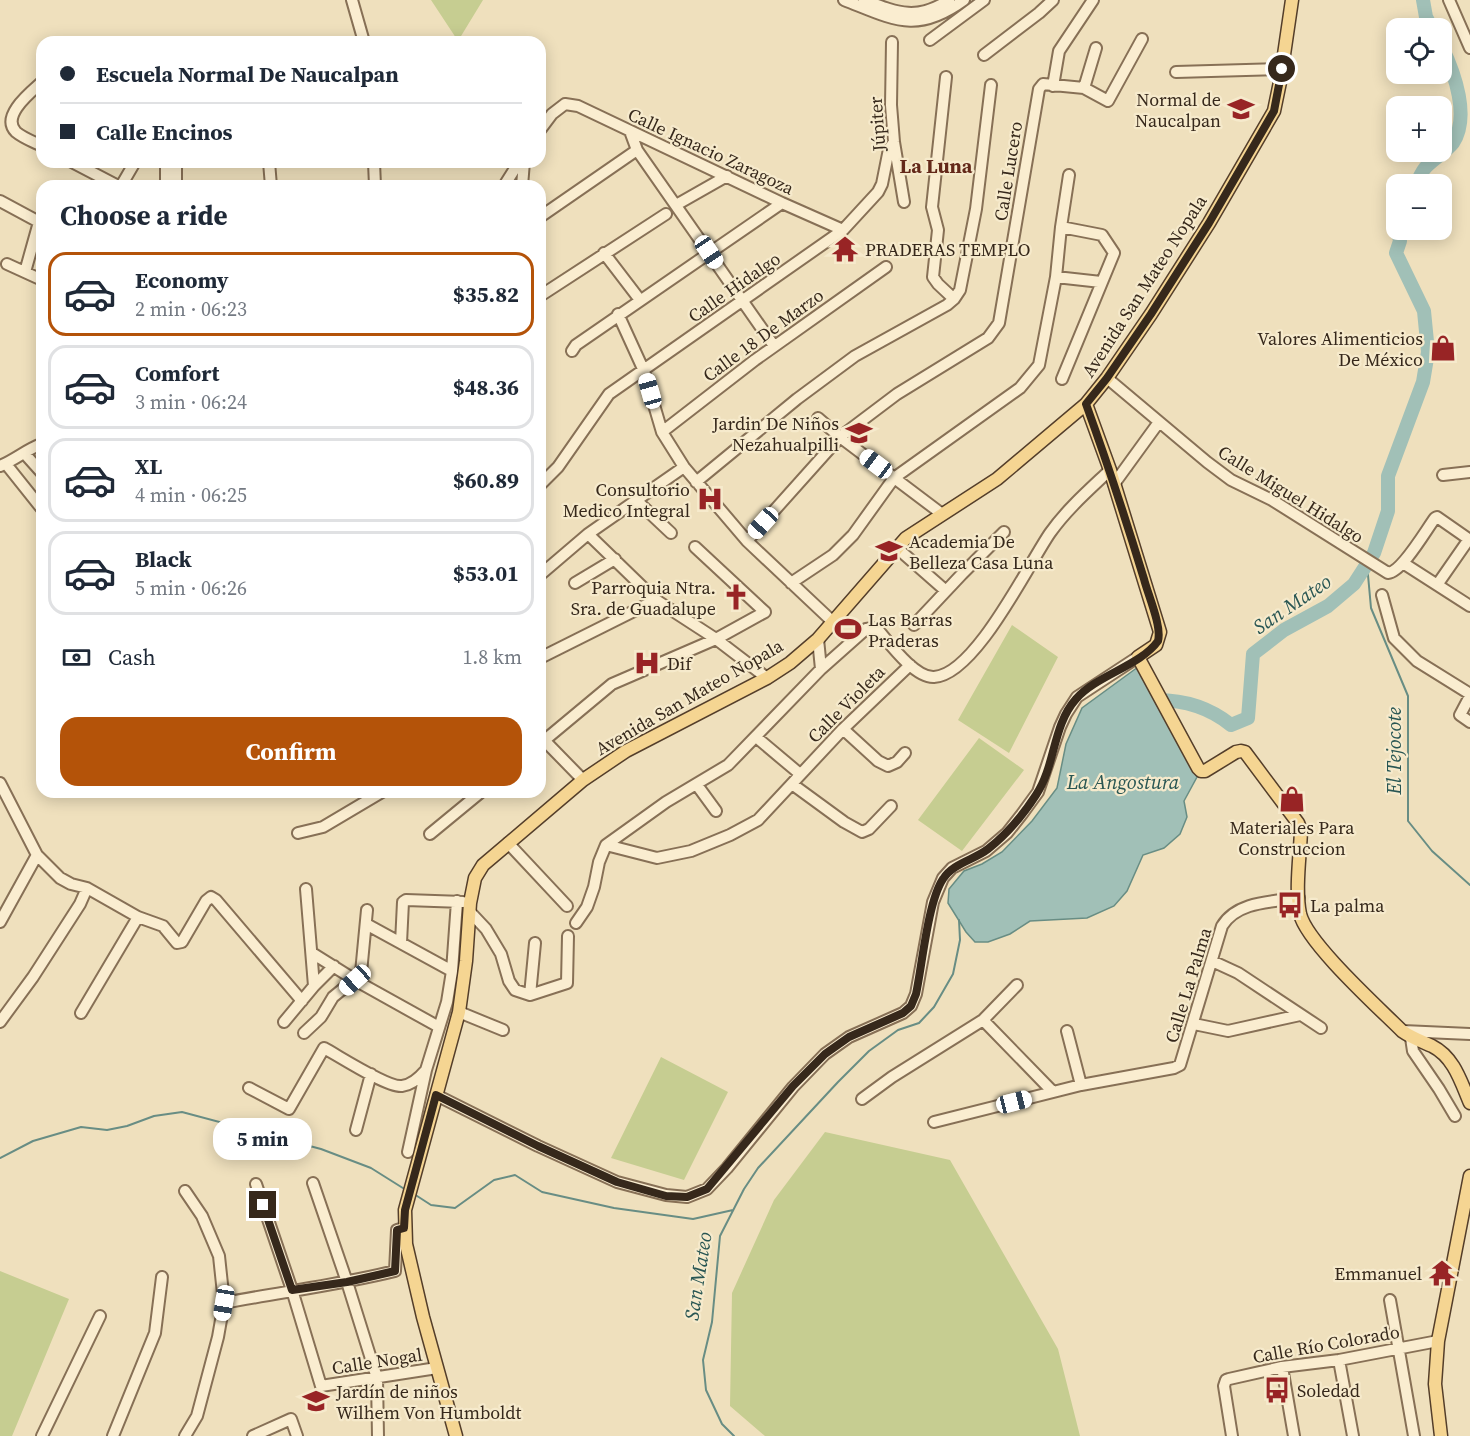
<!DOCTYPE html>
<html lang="en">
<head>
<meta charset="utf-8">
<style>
	body { margin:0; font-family:"Source Serif 4",serif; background:#f2f2f3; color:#1f2937; height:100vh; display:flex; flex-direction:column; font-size:22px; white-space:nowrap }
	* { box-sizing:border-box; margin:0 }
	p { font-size:20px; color:#747a83 }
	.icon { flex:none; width:33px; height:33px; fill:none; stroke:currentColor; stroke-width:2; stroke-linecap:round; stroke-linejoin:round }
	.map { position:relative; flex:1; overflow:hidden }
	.panel { position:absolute; left:36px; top:180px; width:510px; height:618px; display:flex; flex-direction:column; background:#fff; border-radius:18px; box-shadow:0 3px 15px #0003 }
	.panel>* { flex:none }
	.guide { position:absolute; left:36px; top:36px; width:510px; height:132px; border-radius:18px; box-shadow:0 3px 15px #0003; display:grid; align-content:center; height:132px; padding:0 24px; background:#fff }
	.tools { position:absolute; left:1386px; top:18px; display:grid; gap:12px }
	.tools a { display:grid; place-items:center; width:66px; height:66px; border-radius:12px; background:#fff; box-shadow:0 3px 15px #0003; font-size:30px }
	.end { position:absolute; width:27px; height:27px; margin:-14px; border:8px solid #36281b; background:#fff; box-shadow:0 0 0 3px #fff }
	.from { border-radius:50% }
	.bubble { position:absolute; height:42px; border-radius:18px; background:#fff; box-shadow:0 3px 15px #0003; font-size:20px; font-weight:700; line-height:42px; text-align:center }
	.car { position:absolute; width:18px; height:36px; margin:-18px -9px; border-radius:8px; box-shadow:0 0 4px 2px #0007; background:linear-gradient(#fff 24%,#345 0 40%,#fff 0 76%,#345 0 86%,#fff 0) }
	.guide b { display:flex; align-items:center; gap:21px; height:57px; font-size:22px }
	.guide b+b { border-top:2px solid #e0e1e3 }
	.guide i { width:15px; height:15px; background:#1f2937 }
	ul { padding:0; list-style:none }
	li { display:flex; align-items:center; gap:18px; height:84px; margin:0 12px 9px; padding:0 12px; border:3px solid #e0e1e3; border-radius:18px }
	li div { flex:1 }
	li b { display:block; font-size:22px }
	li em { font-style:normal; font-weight:700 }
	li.on { border-color:#b45309 }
	li>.icon { width:54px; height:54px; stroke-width:1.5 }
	h2 { padding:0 24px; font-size:27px; line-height:72px }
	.pay { display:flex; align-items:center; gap:15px; height:66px; padding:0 24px; font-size:22px }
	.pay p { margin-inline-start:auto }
	.action { display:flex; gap:12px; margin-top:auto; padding:12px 24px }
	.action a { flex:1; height:69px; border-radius:18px; background:#b45309; color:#fff; font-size:24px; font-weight:700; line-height:69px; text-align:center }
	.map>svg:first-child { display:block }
	.green { fill:#c6cd91 }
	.water { fill:#a1c0b7; stroke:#688d84; stroke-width:1.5 }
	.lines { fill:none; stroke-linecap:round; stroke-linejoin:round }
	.stream { stroke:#688d84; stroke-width:2 }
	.river { stroke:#a1c0b7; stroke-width:14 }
	.minor-casing { stroke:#877056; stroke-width:14 }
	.major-casing { stroke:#543e2a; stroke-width:15 }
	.minor { stroke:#faedd0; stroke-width:10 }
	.major { stroke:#f5d592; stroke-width:12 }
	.route { stroke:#36281b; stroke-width:8 }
	.labels { text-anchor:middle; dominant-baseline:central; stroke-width:4.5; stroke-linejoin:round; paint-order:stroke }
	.poi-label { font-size:18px; fill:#36281b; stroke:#f6eacc; text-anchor:start }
	.street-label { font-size:18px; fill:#36281b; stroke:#f6eacc }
	.neighbourhood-label { font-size:20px; font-weight:bold; fill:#632819; stroke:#f6eacc }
	.water-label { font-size:20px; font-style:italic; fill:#295653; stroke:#f6eacc }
</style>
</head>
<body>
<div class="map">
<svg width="1470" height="1436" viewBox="0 0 1470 1436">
	<rect width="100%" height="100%" fill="#efe0bd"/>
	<!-- green -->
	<path class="green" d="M 431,0 L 483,0 L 458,41 Z
		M 1012,625 L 1058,657 L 1009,753 L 958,720 Z
		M 979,738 L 1024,770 L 962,851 L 918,820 Z
		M 661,1057 L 728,1092 L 684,1180 L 611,1158 Z
		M 825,1132 L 950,1160 L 1058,1349 L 1080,1436 L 765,1436 L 730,1406 L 732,1293 L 774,1200 Z
		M 0,1271 L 69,1299 L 12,1436 L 0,1436 Z"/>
	<!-- water -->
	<path class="water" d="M 1138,667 L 1197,777 L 1184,801 L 1187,817 L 1180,834 L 1164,848 L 1143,855 L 1127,891 L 1114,906 L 1087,918 L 1030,921 L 1010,934 L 988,942 L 975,942 L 966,932 L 948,903 L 949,889 L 964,871 L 982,864 L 1002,852 L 1032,821 L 1057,788 L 1066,744 L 1082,708 Z"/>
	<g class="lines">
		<!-- stream -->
		<path class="stream" d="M 1367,564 L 1371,608 L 1408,696 L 1408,821 L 1432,851 L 1470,885
			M 0,1158 L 33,1141 L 81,1127 L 107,1130 L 127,1126 L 154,1116 L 182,1112 L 321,1149 L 371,1168 L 406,1190
			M 414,1194 L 431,1205 L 455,1208 L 494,1180 L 515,1175 L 542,1192 L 614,1208 L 693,1219 L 733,1210
			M 734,1436 L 722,1424 L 706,1390 L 703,1360 L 712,1322 L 720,1236 L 744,1189 L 758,1168 L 838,1082 L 869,1051 L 898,1030 L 919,1023 L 934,1007 L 953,974 L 960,940 L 959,920"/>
		<!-- river -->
		<path class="river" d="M 1423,0 L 1426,17 L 1432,28
			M 1416,184 C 1419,179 1421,173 1425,168 C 1433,159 1445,153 1453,143 C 1470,117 1455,74 1442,47
			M 1157,700 C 1184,700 1210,708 1231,725 L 1248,718 L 1253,654 L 1284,630 L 1328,606 L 1354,584 L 1374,553 L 1388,511 L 1388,476 L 1423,382 L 1428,352 L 1424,311 L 1396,253 L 1400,241 L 1398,230"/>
		<!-- minor casing -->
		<g class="minor-casing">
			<path id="minor" d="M 352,0 L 364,42
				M 844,0 C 893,19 916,35 964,0
				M 864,0 C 898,13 917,21 949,0
				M 1449,0 L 1470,48
				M 930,40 L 984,0
				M 892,42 L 891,105 L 894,142 L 904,202
				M 984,55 L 1039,13 L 1053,0
				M 1176,72 L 1282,69
				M 946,77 L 932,207 L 938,230 L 933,277 L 938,284 L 954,299
				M 42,82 C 31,92 0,116 16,132 C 23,138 34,142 42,146
				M 1053,86 L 1059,51 L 1093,0
				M 1084,88 L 1096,48
				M 540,130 L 552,114 L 565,104 L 578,106 L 782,203 L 843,230
				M 630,131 L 637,150 L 774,346
				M 72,162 L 118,186
				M 166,162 L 166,186
				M 176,162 L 176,186
				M 269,162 L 271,186
				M 374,162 L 375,186
				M 121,186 L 135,162
				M 504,186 L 519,162
				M 522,186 L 524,162
				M 0,201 L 39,222
				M 676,205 L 727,176
				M 540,217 L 637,150
				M 1061,227 L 1102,235 L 1114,253 L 1062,379
				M 604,253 L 640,300
				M 7,264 L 42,280
				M 25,272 L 39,222 L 42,224
				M 1056,277 L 1101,282
				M 540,296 L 666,214
				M 618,314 L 644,371 L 662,432 L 684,467 L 747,541 L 833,622
				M 572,351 L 576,345 L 782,203
				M 1107,378 L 1207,462 L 1231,480 L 1272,500 L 1388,573 C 1402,572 1426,530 1435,518 L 1437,517 L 1470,540
				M 818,418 L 840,437 L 942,514
				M 662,432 L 755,360 L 886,267
				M 25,454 L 42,473
				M 6,464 L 42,509
				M 0,466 C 15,460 27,449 42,444
				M 1443,475 L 1470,472
				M 696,482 L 797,399 L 855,356 L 947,305 L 954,299 L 960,290 L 976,209 L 991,85
				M 1114,484 L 1159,422
				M 540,485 L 558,467 L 609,394 L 843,230 L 878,192 L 882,184 L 889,149 L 894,142
				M 637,501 L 671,533
				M 588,534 L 656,600 L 716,639 L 767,678
				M 747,541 L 840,437 L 897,394 L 988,338 L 999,323 L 1039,89 L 1043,84 L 1084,88 L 1108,101 L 1142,39
				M 897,548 L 946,591
				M 1403,563 L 1470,606
				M 540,575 L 588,534 L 684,467
				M 575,583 L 615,559
				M 791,583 L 833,555 L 853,535 L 894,478 L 1020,388 L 1039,365 L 1056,277 L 1061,227 L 1069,175
				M 1437,585 L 1469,539
				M 1382,595 L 1394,638 L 1417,661 L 1470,694
				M 914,625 L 962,574 L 1004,532
				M 818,639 L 821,669
				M 540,658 L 656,600
				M 1470,696 L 1460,715 L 1470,722
				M 843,729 L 878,761 L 888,766 L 897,762 L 905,753
				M 541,737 L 583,780
				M 756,737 L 800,774
				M 540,744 L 612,684 L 716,639 L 765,612 L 695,547
				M 0,783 L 37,855 L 0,922
				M 792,784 L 844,822 L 862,832 L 869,829 L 891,806
				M 697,785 L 716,811
				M 298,833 L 323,827 L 382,792
				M 430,834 L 481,792
				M 508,843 L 567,906
				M 606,845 L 657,858 L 691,851 L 730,835 L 758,820 L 843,729 L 910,665
				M 37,855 L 60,878 L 71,884 L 87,888 L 138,917 L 163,926 L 177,943 L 182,942 L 206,901 L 211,897 L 216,900 L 302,1001
				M 470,912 L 486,929 L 501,954 L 509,981 L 515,990 L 530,995 L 567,983 L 568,936
				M 576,923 L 587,907 L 594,887 L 599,862 L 606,845 L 666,802 L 728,765 L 821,669 L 866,629 L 873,628 L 879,631 C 890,644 915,678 934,677 C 975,675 1028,565 1050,533 C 1067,509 1089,490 1110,470
				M 366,924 L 452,971
				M 401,943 L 403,902 L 406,900 L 463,902
				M 312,953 L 360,983 L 439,1027
				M 1212,961 L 1238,973 L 1321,1028
				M 360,983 L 367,910
				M 314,986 L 334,966
				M 530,995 L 535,943
				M 459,1012 L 503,1030
				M 81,1013 L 138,917
				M 983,1020 L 1053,1092
				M 0,1022 L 33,977 L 80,904 L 87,888
				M 284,1022 L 314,986 L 306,889
				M 1194,1024 L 1228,1031 L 1300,1015
				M 1067,1031 L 1081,1085
				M 1403,1031 L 1470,1034
				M 304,1033 L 321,1017 L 333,997 L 355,979
				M 1411,1038 L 1413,1051 L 1439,1089 L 1455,1116
				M 249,1088 L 289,1109 L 324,1048 C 339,1056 388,1088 402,1086 C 411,1085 420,1077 426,1070
				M 436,1095 L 538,1146 L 617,1182 L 666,1195 L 687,1197 L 707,1189 L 727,1168 L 793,1087 L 825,1054 L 849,1037 L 903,1013 L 911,1006 L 916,994 L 933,902 L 943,878 L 952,868 L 986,851 L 1007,833 L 1022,814 L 1038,792 L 1060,727 L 1066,714 L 1077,697 L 1138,657
				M 862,1099 L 892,1077 L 983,1020 L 1017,985
				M 934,1122 L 1081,1085 L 1174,1068 L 1180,1065 L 1222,926 C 1237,901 1272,902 1299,898
				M 356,1130 L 371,1074
				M 408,1152 L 426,1070 L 447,1002 L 452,971 L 457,901
				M 313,1183 L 347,1282 L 377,1378 L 378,1436
				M 256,1184 L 292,1290 L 321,1386 L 437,1368
				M 185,1191 L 202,1216 L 219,1256 L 224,1303 L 218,1337 L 197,1416 L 185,1436
				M 1390,1300 L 1414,1436
				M 224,1303 C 281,1292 339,1285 395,1271 L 397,1230 L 404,1228
				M 1339,1360 L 1353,1436
				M 1282,1367 L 1294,1436
				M 42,1436 L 100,1316
				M 113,1436 L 155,1333 L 162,1277
				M 253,1436 L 291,1419 L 297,1436
				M 1232,1436 L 1224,1386 L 1226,1380 L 1229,1379 L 1282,1367 L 1339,1360 L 1438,1341"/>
		</g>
		<!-- major casing -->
		<g class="major-casing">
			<path id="major" d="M 1086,404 L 1110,470 L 1160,632 L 1156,645 L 1138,657 L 1198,768 L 1201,771 L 1205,771 L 1236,752 L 1241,751 L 1245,752 L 1298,823 L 1301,831 C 1300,856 1295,890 1300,914 C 1307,943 1379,1008 1402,1031 C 1412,1038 1421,1041 1432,1046 C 1454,1057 1461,1082 1470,1103
				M 456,1436 L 423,1317 L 406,1244 L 405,1210 L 459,1012 L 466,961 L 470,903 L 475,878 L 483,865 L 583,780 L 626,751 L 767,678 L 790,663 L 818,639 L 906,538 L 997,479 L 1086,404 L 1107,378 L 1151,314 L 1209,223 L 1274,111 L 1280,82 L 1292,0
				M 1441,1436 L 1435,1384 L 1438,1341 L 1470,1176"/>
		</g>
		<!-- minor -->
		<use href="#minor" class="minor"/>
		<!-- major -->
		<use href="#major" class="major"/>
	</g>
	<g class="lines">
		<!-- route -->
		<path class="route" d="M 263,1205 L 292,1290 L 347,1282 L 395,1271 L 397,1230 L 404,1228 L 405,1210 L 436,1095 L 538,1146 L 617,1182 L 666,1196 L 687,1197 L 707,1189 L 793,1086 L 825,1054 L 849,1037 L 903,1013 L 911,1006 L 916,994 C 922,966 928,901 943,879 C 953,863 974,860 988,849 C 1007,834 1023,815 1036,795 C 1056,765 1052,726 1076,699 C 1097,675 1140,666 1158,641 C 1162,626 1148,595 1144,579 C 1126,520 1107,462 1086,404 L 1107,378 L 1151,314 L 1209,223 L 1274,111 L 1282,69"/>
	</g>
	<!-- icons -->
	<defs>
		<g id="school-bare" transform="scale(2.07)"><path d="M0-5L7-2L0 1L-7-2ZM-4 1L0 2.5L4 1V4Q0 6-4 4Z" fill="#982425" stroke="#f6eacc" stroke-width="2.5" paint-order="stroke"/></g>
		<g id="temple-bare" transform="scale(2.07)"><path d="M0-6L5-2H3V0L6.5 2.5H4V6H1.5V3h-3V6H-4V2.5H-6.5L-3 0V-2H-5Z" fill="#982425" stroke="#f6eacc" stroke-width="2.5" paint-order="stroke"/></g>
		<g id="shop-bare" transform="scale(2.07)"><path d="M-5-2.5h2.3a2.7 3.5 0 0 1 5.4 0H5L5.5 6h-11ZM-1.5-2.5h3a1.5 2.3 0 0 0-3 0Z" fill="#982425" stroke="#f6eacc" stroke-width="2.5" paint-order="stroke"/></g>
		<g id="hospital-bare" transform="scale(2.07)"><path d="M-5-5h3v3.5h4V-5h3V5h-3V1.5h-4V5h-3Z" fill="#982425" stroke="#f6eacc" stroke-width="2.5" paint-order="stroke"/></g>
		<g id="church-bare" transform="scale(2.07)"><path d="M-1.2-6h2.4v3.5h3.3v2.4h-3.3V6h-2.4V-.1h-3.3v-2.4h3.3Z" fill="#982425" stroke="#f6eacc" stroke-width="2.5" paint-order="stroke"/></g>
		<g id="stadium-bare" transform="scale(2.07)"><path d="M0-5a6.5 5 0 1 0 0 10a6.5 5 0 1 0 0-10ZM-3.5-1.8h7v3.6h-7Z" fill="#982425" stroke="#f6eacc" stroke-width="2.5" paint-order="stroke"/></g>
		<g id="bus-bare" transform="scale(2.07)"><path d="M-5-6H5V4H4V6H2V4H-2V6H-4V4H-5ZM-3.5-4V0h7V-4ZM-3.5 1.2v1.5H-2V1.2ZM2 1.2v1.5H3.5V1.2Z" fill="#982425" stroke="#f6eacc" stroke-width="2.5" paint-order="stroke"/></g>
	</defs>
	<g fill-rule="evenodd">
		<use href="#school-bare" x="1241" y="109"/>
		<use href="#temple-bare" x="845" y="249"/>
		<use href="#shop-bare" x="1443" y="348"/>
		<use href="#school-bare" x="859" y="433"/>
		<use href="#hospital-bare" x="710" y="499"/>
		<use href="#school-bare" x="889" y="551"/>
		<use href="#church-bare" x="736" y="597"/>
		<use href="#stadium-bare" x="848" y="629"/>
		<use href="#hospital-bare" x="647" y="663"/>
		<use href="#shop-bare" x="1292" y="799"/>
		<use href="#bus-bare" x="1290" y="905"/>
		<use href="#temple-bare" x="1442" y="1273"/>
		<use href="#bus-bare" x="1277" y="1390"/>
		<use href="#school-bare" x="316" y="1401"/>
	</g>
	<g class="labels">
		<!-- poi labels -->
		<g class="poi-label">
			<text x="1221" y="99" text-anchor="end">Normal de<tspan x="1221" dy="21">Naucalpan</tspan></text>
			<text x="865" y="249">PRADERAS TEMPLO</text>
			<text x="1423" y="338" text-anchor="end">Valores Alimenticios<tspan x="1423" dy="21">De México</tspan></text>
			<text x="839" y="423" text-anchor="end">Jardin De Niños<tspan x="839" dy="21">Nezahualpilli</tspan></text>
			<text x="690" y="489" text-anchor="end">Consultorio<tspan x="690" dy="21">Medico Integral</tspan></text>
			<text x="909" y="541">Academia De<tspan x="909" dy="21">Belleza Casa Luna</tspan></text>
			<text x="716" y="587" text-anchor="end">Parroquia Ntra.<tspan x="716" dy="21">Sra. de Guadalupe</tspan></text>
			<text x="868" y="619">Las Barras<tspan x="868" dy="21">Praderas</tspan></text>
			<text x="667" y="663">Dif</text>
			<text x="1292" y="827" text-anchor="middle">Materiales Para<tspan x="1292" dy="21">Construccion</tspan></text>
			<text x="1310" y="905">La palma</text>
			<text x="1422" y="1273" text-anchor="end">Emmanuel</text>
			<text x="1297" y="1390">Soledad</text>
			<text x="336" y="1391">Jardín de niños<tspan x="336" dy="21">Wilhem Von Humboldt</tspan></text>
		</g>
		<!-- street labels -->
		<g class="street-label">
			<text transform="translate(877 124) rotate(-94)">Júpiter</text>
			<text transform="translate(711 151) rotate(25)">Calle Ignacio Zaragoza</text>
			<text transform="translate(1008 171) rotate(-81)">Calle Lucero</text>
			<text transform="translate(1144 286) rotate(-57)">Avenida San Mateo Nopala</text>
			<text transform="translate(734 287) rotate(-35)">Calle Hidalgo</text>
			<text transform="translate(763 335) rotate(-36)">Calle 18 De Marzo</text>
			<text transform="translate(1291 494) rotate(32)">Calle Miguel Hidalgo</text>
			<text transform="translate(689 697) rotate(-30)">Avenida San Mateo Nopala</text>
			<text transform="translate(846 704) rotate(-45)">Calle Violeta</text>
			<text transform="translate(1188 985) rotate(-73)">Calle La Palma</text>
			<text transform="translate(1326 1344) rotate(-10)">Calle Río Colorado</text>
			<text transform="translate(377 1361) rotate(-9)">Calle Nogal</text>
		</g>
		<!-- neighbourhood labels -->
		<g class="neighbourhood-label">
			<text x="936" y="166">La Luna</text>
		</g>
		<!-- water labels -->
		<g class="water-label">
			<text transform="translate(1292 604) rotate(-34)">San Mateo</text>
			<text transform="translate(1394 751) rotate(-90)">El Tejocote</text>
			<text x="1123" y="782">La Angostura</text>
			<text transform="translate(698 1276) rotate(-81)">San Mateo</text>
		</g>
	</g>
</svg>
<div class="tools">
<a><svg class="icon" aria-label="locate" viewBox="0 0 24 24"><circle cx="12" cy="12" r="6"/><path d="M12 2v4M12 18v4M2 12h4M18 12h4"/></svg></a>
<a>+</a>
<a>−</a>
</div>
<i class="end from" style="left:1282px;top:69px"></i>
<i class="end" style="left:263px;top:1205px"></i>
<div class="bubble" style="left:213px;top:1118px;width:99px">5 min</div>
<i class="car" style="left:709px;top:252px;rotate:146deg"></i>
<i class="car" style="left:650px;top:391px;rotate:344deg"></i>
<i class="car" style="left:876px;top:464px;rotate:307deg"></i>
<i class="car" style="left:763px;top:523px;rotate:222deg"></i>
<i class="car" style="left:355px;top:980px;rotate:228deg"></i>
<i class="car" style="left:1014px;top:1102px;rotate:76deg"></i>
<i class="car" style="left:224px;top:1303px;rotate:189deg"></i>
<div class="guide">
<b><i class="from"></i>Escuela Normal De Naucalpan</b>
<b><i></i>Calle Encinos</b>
</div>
<section class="panel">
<h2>Choose a ride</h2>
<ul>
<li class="on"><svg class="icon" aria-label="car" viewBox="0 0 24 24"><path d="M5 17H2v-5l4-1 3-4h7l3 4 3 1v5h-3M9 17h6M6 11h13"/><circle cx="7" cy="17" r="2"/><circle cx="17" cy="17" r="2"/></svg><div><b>Economy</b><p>2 min · 06:23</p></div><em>$35.82</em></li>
<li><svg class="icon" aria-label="car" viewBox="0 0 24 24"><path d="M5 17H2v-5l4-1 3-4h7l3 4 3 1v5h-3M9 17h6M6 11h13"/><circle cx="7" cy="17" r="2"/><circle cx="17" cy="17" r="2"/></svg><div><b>Comfort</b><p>3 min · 06:24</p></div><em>$48.36</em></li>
<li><svg class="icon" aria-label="car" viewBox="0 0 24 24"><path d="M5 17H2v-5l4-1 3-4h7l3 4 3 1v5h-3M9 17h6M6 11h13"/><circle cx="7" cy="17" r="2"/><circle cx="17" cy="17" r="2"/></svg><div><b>XL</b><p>4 min · 06:25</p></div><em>$60.89</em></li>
<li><svg class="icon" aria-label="car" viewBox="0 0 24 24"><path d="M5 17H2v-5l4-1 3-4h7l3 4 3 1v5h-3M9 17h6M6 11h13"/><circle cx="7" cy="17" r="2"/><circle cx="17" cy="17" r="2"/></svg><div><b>Black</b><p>5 min · 06:26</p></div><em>$53.01</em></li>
</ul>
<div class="pay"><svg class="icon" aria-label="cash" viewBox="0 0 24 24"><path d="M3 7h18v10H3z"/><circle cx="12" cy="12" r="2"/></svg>Cash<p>1.8 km</p></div>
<div class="action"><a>Confirm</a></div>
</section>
</div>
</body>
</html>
